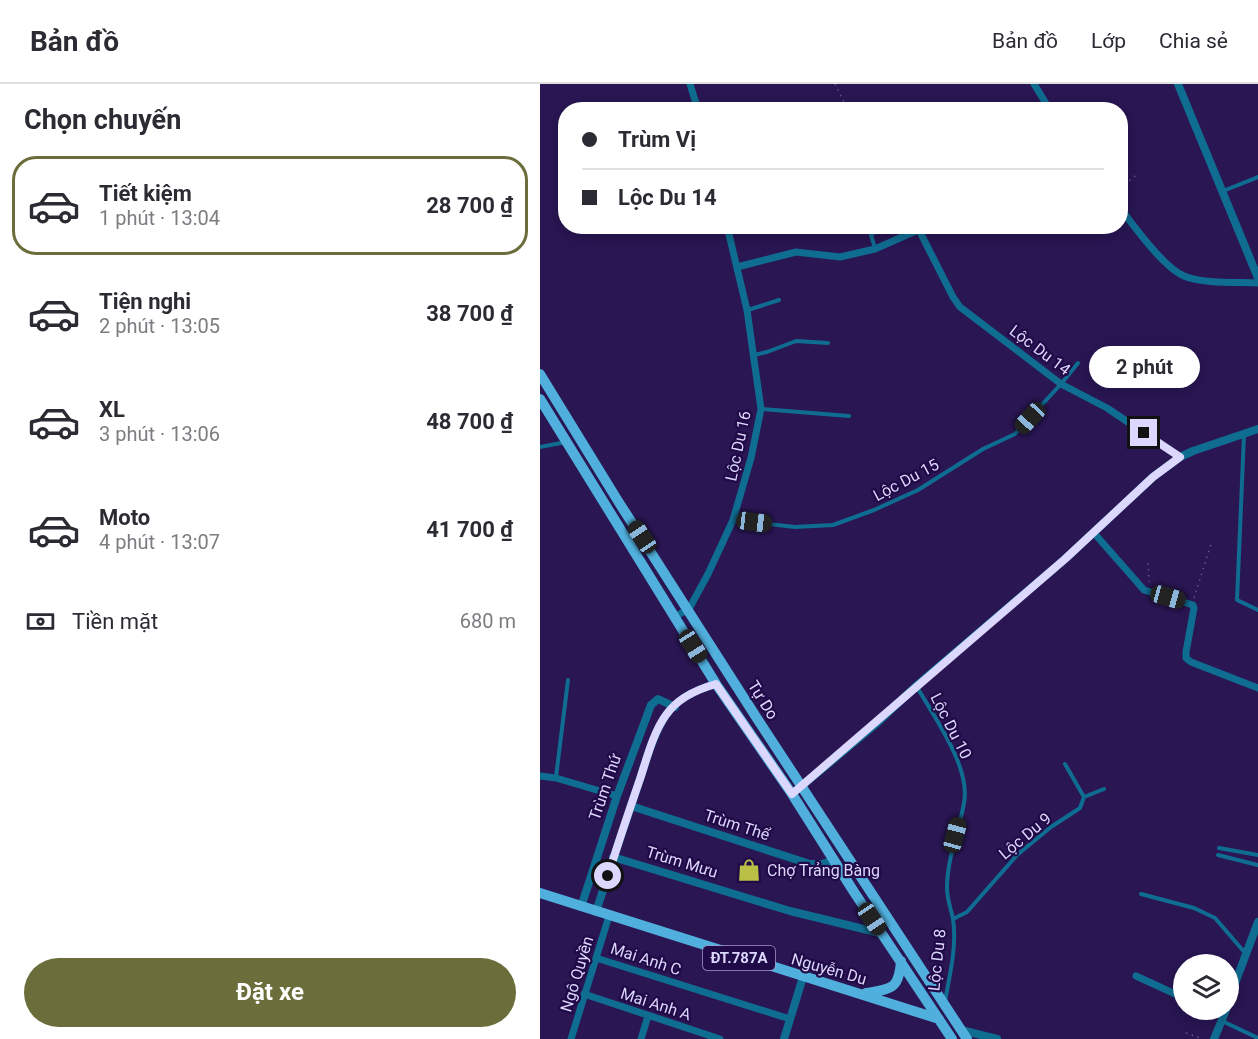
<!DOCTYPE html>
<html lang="vi">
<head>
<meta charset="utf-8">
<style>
	body { margin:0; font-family:Roboto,sans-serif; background:#f7f7f7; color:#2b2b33; height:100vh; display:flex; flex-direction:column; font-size:22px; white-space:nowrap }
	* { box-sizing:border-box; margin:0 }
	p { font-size:20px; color:#7c7c81 }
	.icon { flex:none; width:33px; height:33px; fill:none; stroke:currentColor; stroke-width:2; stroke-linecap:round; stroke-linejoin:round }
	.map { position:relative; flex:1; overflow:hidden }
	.sheet { display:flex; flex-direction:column; background:#fff; width:540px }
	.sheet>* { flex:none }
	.top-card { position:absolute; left:18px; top:18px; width:570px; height:132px; border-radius:24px; box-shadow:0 3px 15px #0003; display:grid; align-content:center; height:132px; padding:0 24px; background:#fff }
	.tools { position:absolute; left:633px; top:870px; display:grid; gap:12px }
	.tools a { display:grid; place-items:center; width:66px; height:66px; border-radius:50%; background:#fff; box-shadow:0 3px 15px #0003; font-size:30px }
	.end { position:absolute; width:27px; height:27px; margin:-14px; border:8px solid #dcd7fd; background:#111; box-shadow:0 0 0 3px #111 }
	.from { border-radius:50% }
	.bubble { position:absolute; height:42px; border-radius:21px; background:#fff; box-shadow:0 3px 15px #0003; font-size:20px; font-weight:700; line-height:42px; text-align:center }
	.car { position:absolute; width:18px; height:36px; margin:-18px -9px; border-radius:8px; box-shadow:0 0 4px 2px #0007; background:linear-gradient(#222 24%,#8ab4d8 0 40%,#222 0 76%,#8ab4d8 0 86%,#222 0) }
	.top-card b { display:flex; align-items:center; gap:21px; height:57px; font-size:22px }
	.top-card b+b { border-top:2px solid #e1e1e2 }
	.top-card i { width:15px; height:15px; background:#2b2b33 }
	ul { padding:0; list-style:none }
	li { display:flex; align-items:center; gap:18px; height:99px; margin:0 12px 9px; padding:0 12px; border:3px solid transparent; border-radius:24px }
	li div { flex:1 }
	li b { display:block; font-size:22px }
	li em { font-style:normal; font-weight:700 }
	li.active { border-color:#6b6e3b }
	li>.icon { width:54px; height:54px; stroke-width:1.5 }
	h2 { padding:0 24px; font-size:27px; line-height:72px }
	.pay { display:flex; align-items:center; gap:15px; height:66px; padding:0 24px; font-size:22px }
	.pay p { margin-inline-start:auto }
	.button { display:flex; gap:12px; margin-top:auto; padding:12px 24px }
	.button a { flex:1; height:69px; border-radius:36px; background:#6b6e3b; color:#fff; font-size:24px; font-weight:700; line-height:69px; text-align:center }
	header { display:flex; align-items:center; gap:36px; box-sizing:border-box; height:84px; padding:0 30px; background:#fff; border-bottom:2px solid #e1e1e2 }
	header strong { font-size:28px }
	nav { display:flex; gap:33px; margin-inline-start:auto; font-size:21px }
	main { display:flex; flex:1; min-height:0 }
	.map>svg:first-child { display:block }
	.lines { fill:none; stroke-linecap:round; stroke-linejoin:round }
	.path { stroke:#63548a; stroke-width:1.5; stroke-dasharray:1.5 4.5; stroke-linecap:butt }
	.service { stroke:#106d92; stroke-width:4 }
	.minor { stroke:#106d92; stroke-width:7 }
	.tertiary { stroke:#106d92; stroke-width:8 }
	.primary { stroke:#50afdc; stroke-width:10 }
	.route { stroke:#dcd7fd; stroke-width:8 }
	.labels { text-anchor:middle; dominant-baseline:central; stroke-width:4.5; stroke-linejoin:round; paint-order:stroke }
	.shield { fill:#200a47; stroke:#a49ac6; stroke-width:1.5 }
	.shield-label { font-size:15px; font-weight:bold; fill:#dcd7fd }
	.street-label { font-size:16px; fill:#dcd7fd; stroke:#200a47 }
	.poi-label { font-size:16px; fill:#dcd7fd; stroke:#200a47; text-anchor:start }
</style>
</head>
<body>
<header>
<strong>Bản đồ</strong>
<nav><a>Bản đồ</a><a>Lớp</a><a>Chia sẻ</a></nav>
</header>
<main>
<section class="sheet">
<h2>Chọn chuyến</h2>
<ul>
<li class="active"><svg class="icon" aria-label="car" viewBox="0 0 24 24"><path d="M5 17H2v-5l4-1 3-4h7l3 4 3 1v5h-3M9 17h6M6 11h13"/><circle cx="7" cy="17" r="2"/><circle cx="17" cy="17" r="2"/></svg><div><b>Tiết kiệm</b><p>1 phút · 13:04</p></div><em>28 700 ₫</em></li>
<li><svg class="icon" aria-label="car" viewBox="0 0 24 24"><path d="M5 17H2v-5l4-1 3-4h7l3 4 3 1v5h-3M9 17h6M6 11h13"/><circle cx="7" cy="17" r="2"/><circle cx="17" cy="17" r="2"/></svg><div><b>Tiện nghi</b><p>2 phút · 13:05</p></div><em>38 700 ₫</em></li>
<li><svg class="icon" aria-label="car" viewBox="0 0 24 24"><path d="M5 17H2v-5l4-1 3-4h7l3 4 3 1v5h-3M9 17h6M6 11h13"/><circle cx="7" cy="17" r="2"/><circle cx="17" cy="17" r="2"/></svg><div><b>XL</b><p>3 phút · 13:06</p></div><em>48 700 ₫</em></li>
<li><svg class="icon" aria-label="car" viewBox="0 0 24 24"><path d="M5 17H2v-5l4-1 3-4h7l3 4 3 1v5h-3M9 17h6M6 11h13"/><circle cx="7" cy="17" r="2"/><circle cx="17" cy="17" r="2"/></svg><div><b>Moto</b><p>4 phút · 13:07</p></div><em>41 700 ₫</em></li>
</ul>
<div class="pay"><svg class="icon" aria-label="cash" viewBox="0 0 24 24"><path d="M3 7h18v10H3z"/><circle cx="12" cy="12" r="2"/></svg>Tiền mặt<p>680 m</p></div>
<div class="button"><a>Đặt xe</a></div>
</section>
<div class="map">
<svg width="718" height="955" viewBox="0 0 718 955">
	<rect width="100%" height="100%" fill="#291653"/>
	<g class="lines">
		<!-- path -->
		<path class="path" d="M 295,0 L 308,26
			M 580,104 L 599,89
			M 608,479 L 609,498
			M 654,514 L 672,457
			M 646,949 L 663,955"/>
		<!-- service -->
		<path class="service" d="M 415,22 L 417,26
			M 683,107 L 718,93
			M 335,164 L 331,151 L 343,142
			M 208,226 L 239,216
			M 214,271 L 227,268 L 256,257 L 288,259
			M 222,325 L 309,332
			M 704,351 L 697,516 L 718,526
			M 0,363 L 26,358
			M 194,436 L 255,443 L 293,441 L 334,426 L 378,406 L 443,365 L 475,350 L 521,300 L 538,279
			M 377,603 C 394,633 431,683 424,719 C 419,748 407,774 407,804 C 407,815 411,825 413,835 C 417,862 410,890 405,917
			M 16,693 L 28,596
			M 544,713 L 564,705
			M 679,764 L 718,771
			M 678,771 L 718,781
			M 601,810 L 654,824 L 675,834 L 706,870
			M 413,835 L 427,828 L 477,771 L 511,743 L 540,724 L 544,713 L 525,680
			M 682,937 L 718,954"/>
		<!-- minor -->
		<path class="minor" d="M 150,0 L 158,26
			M 494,0 L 510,26
			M 580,124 C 594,142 623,183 644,192 C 663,200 697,198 718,199
			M 379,146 L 413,213 L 420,223 L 521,300 L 567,324 L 640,373
			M 197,183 L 256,168 L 300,173 L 335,165 L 387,142
			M 554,449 L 604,506 L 653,521 L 654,524 L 646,568 L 646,574 L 651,578 L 718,604
			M 134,533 L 149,525 L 168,490 L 193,436 L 211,374 L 221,325 L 207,226 L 187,142
			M 0,692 L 16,694 L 77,712
			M 56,874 L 250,935
			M 596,892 L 644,914
			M 44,910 L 180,955
			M 670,926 L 684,931
			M 31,955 L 69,832
			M 101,955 L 108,932"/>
		<!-- tertiary -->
		<path class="tertiary" d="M 638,0 L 718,194
			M 252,710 L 336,640 L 376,602 L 525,475 L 613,393 L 640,373 L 653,367 L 718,345
			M 91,722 L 270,780 L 282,780 L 295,776
			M 73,773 L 250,827 L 340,849
			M 41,823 L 77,712 L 111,621 L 118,615 L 135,623
			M 56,828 C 69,787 83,746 97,704 C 105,681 112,652 126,631 C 137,615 158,605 176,600
			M 688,918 L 718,838
			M 421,946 L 457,955
			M 244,955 L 263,893
			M 674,955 L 686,926"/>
		<!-- primary -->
		<path class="primary" d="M 0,290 L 78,417 L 218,636 L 427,955
			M 0,315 L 176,600 L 252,710 L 314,808 L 412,955
			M 0,809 L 399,935
			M 326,909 C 352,905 359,905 361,877"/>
	</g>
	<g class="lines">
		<!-- route -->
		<path class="route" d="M 68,792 C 78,759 89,727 100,695 C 107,674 113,649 126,631 C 137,615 158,605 176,600 L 252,710 L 525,475 L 613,393 L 640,373 L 604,349"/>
	</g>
	<!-- icons -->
	<defs>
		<g id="shop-bare" transform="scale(1.8)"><path d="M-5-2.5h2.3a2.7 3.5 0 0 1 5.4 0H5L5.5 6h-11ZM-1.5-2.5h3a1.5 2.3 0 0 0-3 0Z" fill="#bac045" stroke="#200a47" stroke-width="2.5" paint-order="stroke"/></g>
	</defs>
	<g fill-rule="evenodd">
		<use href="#shop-bare" x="209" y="786"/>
	</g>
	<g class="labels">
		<!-- shield labels -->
		<rect class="shield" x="163" y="862" width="72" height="24" rx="4.5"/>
		<g class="shield-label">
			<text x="199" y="874">ĐT.787A</text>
		</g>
		<!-- street labels -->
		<g class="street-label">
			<text transform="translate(500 266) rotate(37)">Lộc Du 14</text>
			<text transform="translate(198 362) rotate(-78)">Lộc Du 16</text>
			<text transform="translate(366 396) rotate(-28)">Lộc Du 15</text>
			<text transform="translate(223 616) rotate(58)">Tự Do</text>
			<text transform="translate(411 642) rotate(63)">Lộc Du 10</text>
			<text transform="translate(65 703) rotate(-71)">Trùm Thứ</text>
			<text transform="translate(197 741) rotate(18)">Trùm Thể</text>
			<text transform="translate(485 752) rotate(-40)">Lộc Du 9</text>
			<text transform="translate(142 778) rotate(17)">Trùm Mưu</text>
			<text transform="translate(106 875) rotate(18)">Mai Anh C</text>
			<text transform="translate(397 876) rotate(-84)">Lộc Du 8</text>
			<text transform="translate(289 885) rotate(16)">Nguyễn Du</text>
			<text transform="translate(37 890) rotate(-73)">Ngô Quyền</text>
			<text transform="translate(116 920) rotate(18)">Mai Anh A</text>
		</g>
		<!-- poi labels -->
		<g class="poi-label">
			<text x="227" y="786">Chợ Trảng Bàng</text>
		</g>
	</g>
</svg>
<div class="tools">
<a><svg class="icon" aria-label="layers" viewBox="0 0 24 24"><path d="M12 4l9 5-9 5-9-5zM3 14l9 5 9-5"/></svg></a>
</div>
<i class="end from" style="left:68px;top:792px"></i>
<i class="end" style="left:604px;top:349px"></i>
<div class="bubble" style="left:549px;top:262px;width:111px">2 phút</div>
<i class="car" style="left:490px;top:334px;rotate:223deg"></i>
<i class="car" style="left:214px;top:438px;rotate:97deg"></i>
<i class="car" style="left:102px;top:453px;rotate:326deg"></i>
<i class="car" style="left:628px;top:513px;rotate:106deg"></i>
<i class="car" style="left:153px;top:562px;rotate:148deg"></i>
<i class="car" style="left:415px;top:751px;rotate:15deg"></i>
<i class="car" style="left:332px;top:835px;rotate:146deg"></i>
<div class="top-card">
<b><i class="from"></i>Trùm Vị</b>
<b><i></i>Lộc Du 14</b>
</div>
</div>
</main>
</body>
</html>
